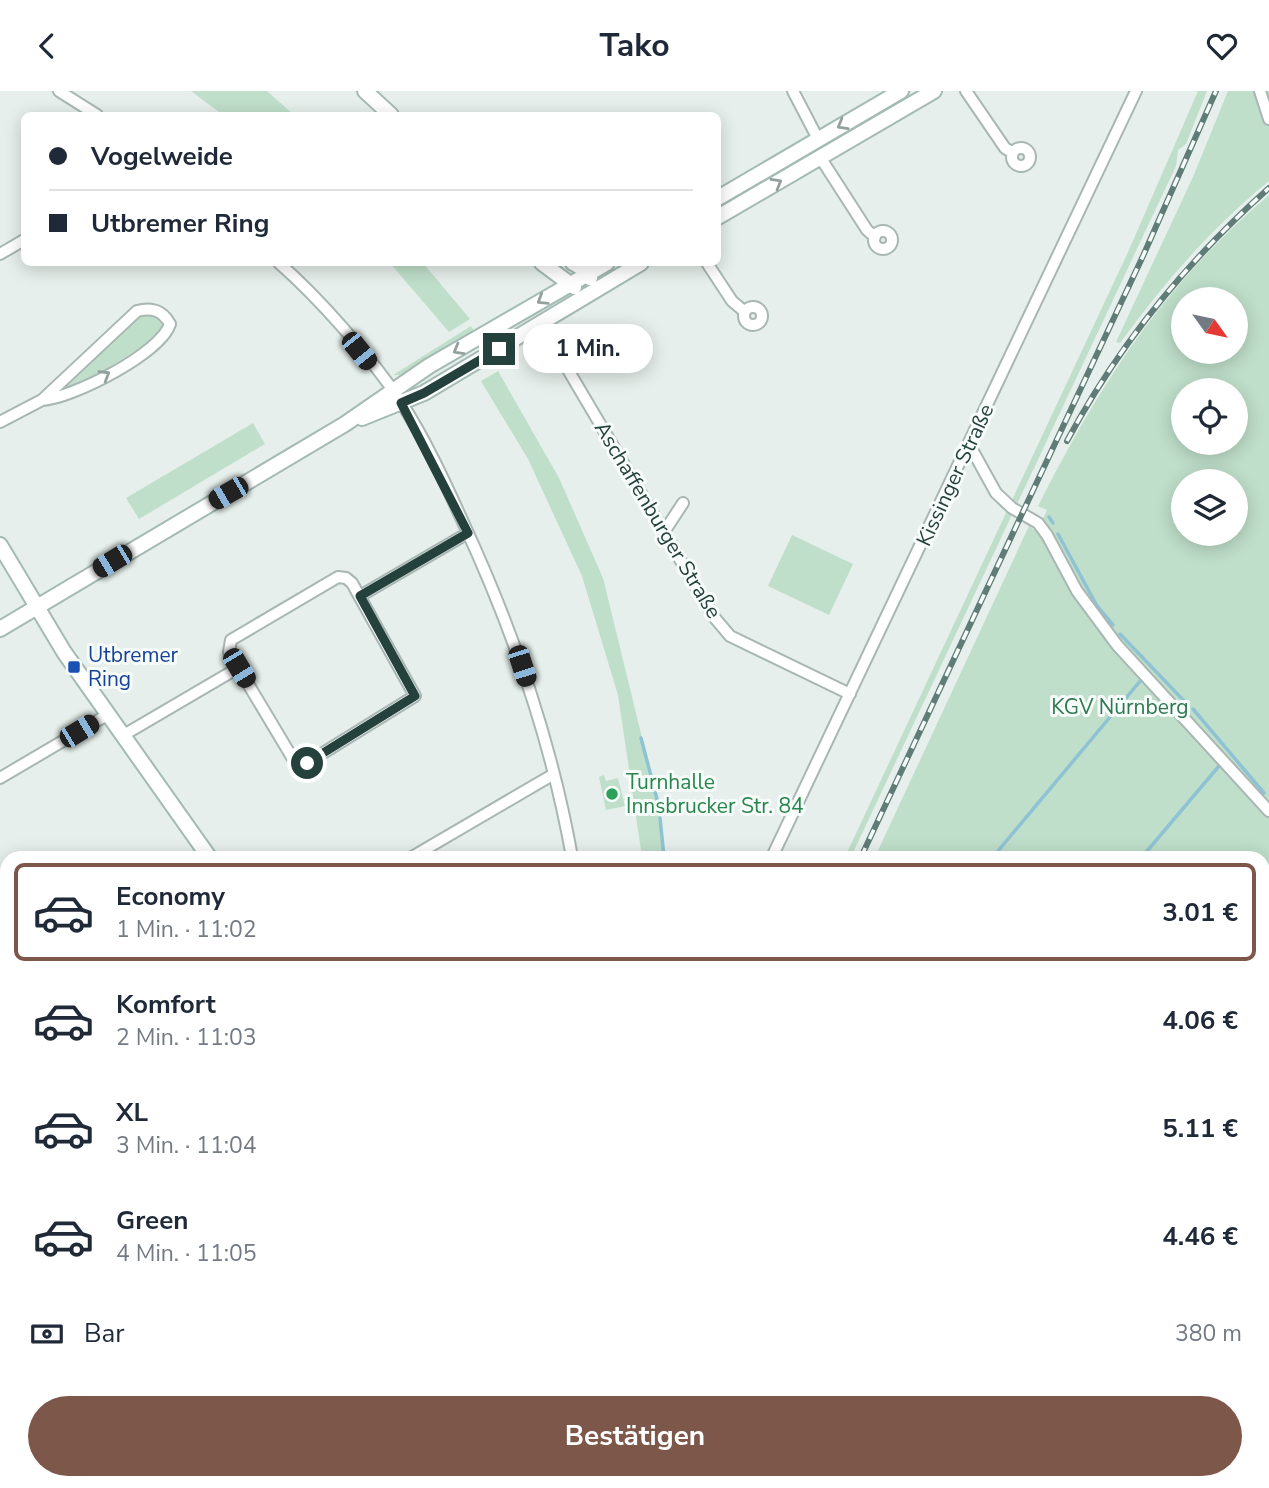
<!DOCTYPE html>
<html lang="de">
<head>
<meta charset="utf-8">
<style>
	body { margin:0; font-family:"Nunito Sans",sans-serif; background:#f6f6f7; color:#1f2937; height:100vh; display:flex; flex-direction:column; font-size:26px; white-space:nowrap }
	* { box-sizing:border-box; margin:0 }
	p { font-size:23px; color:#747a83 }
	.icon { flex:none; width:38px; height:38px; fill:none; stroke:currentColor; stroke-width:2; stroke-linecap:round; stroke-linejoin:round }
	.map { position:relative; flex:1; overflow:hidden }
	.panel { position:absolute; left:0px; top:760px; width:1270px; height:639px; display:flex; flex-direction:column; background:#fff; border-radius:21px 21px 0 0; box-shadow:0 4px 18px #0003 }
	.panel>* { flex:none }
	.top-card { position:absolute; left:21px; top:21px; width:700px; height:154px; border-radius:10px; box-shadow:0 4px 18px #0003; display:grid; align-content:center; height:154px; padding:0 28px; background:#fff }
	.needle { width:46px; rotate:123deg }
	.buttons { position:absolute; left:1171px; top:196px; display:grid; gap:14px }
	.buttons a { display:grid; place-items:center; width:77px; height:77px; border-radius:50%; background:#fff; box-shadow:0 4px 18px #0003; font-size:35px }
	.end { position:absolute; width:32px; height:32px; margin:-16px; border:9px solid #24413c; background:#fff; box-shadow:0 0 0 4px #fff }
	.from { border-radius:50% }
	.bubble { position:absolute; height:49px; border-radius:24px; background:#fff; box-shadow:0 4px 18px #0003; font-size:23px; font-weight:700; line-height:49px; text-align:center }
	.car { position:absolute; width:21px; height:42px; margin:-21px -10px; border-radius:9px; box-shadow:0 0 5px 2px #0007; background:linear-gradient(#222 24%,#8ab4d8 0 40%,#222 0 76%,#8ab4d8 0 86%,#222 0) }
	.top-card b { display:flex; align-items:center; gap:24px; height:66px; font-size:26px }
	.top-card b+b { border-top:2px solid #e0e1e3 }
	.top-card i { width:18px; height:18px; background:#1f2937 }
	ul { padding:12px 0 0; list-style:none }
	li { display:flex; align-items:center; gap:21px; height:98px; margin:0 14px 10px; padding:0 14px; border:4px solid transparent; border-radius:10px }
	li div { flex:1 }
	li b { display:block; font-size:26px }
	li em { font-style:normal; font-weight:700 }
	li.current { border-color:#7d574a }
	li>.icon { width:63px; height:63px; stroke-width:1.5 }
	.pay { display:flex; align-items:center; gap:18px; height:77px; padding:0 28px; font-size:26px }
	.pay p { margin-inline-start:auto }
	.cta { display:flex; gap:14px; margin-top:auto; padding:14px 28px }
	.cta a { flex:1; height:80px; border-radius:42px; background:#7d574a; color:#fff; font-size:28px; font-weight:700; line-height:80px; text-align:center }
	header { display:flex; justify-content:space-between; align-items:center; height:91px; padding:0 28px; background:#fff; font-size:32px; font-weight:700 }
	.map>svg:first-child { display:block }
	.green { fill:#bfdfca; fill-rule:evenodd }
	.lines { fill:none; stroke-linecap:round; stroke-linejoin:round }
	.stream { stroke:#8fc3d3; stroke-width:3.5 }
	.street-casing { stroke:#a8b7b3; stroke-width:14 }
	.secondary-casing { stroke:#a4bab4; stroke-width:18 }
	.street { stroke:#fff; stroke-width:10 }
	.secondary { stroke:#fff; stroke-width:14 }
	.rail-casing { stroke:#5f7c77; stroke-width:6 }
	.rail { stroke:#f7fbf9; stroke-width:3.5; stroke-dasharray:10; stroke-linecap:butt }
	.oneway { stroke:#92a09e }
	.route { stroke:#24413c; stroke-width:9 }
	.transit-dot { fill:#1a4fb4; stroke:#f7fbf9; stroke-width:2.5 }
	.leisure-dot { fill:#2e9e5b; stroke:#f7fbf9; stroke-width:2.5 }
	.labels { text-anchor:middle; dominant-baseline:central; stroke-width:6; stroke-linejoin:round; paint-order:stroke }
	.street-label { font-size:21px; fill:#24413c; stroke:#f7fbf9 }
	.transit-label { font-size:21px; fill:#164399; stroke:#f7fbf9; text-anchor:start }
	.park-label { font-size:21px; fill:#2e7851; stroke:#f7fbf9 }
	.leisure-label { font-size:21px; fill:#27864d; stroke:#f7fbf9; text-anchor:start }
</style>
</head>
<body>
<header><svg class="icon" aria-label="back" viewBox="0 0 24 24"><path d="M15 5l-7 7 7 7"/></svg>Tako<svg class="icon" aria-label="heart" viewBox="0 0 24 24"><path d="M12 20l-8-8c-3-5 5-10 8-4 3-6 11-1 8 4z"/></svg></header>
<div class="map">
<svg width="1269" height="1397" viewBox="0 0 1269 1397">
	<rect width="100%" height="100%" fill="#e6efeb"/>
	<!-- green -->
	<path class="green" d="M 191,0 L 267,0 L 294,24 L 223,24 Z
		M 1198,0 L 1207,0 L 1186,53 L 1178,59 L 1176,75 L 851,766 L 845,766 L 1129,159 Z
		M 1228,0 L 1269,0 L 1269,90 C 1211,137 1164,192 1120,252 L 1116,251 L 1193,86 Z
		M 1269,104 L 1269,1397 L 774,1397 L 768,1391 L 1264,1391 L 1264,766 L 875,766 L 1029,435 L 1037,441 L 1047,419 L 1038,415 C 1100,293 1163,194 1269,104 ZM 1183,208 L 1236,208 L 1236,261 L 1183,261 ZM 1183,299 L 1236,299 L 1236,352 L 1183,352 ZM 1183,390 L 1236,390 L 1236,443 L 1183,443 Z
		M 390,172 L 423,172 L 470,228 L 449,241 Z
		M 151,221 L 165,231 L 159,245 L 69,301 L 57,300 L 113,251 L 134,227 L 141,222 Z
		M 471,235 L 474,240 L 467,245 L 404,284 L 393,284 Z
		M 498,280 L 559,387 L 603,487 L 657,708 L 664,766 L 642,766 L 618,604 L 582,485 L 528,368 L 481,290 Z
		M 253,332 L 265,353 L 139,428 L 126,407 Z
		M 792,444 L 853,473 L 829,524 L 768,495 Z
		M 604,684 L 606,690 L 618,687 L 625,715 L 606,719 L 599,686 Z
		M 98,1391 L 347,1391 L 337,1397 L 88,1397 Z"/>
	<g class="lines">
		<!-- stream -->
		<path class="stream" d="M 1049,426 L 1053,432
			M 1058,443 L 1097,515 L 1113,534
			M 1120,543 L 1186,612
			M 1193,618 L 1264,702
			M 641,647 L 657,708
			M 660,727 L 664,766
			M 993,766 L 1141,589
			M 1142,766 L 1219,675
			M 0,1307 L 7,1303
			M 1079,1391 L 1085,1397"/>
		<!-- street casing -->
		<g class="street-casing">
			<path id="street" d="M 59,0 L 97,24
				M 793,0 L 818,48
				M 966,0 L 1005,57 L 1013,62
				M 1260,0 L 1269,28
				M1012 66a9 9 0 1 1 18 0a9 9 0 1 1-18 0Z
				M 820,66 L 867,139 L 875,146
				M874 149a9 9 0 1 1 18 0a9 9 0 1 1-18 0Z
				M 0,163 L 24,149
				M 279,172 C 319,207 371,266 401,311 C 425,348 444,389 462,429 C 512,536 551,649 572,766
				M 707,172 L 732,210 L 745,221
				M744 225a9 9 0 1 1 18 0a9 9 0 1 1-18 0Z
				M 541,233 L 714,526 L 730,545 L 850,603
				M 0,331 L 42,309 L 137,220 C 152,216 162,219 170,233 C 161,262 73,307 42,309
				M 970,355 L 996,402 L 1012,417 L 1038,432 L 1047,444 L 1077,500 L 1117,554 L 1269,720
				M 664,441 L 683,412
				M 338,486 L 346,487 L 352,492 L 415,605 L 307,672 L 299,672 L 293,668 L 229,561 L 231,549 Z
				M 360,505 L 468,442
				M 122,645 L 238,577
				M 0,687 L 107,624
				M 412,766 L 554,683
				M 772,766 L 1136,0
				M 0,834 L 7,832
				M 0,1078 L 7,1075
				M 0,1328 L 7,1324
				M 448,1391 L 451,1397
				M 679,1391 L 683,1397"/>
		</g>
		<!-- secondary casing -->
		<g class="secondary-casing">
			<path id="secondary" d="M 365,0 L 391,24
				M 718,107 L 901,0
				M 718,126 L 934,0
				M 542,172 L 574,196
				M 573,172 L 589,181 L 590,187
				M 362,327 L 424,302 L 641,172
				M 0,454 L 64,561 L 209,766
				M 0,538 L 345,333 L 429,275 L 607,172
				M 657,1391 L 661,1397"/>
		</g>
		<!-- street -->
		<use href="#street" class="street"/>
		<!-- secondary -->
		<use href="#secondary" class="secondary"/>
		<!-- rail casing -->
		<g class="rail-casing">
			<path id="rail" d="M 1067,350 C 1119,253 1187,170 1269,97
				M 861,766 L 1143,165 L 1216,0
				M 574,1397 L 577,1391"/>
		</g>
		<!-- rail -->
		<use href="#rail" class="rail"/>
	</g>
	<!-- one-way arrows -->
	<defs><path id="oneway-chevron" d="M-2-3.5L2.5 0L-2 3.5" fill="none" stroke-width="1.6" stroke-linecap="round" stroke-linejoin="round" transform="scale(1.75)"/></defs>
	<g class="oneway">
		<use href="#oneway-chevron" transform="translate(842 34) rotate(150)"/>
		<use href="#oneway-chevron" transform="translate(777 92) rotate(-30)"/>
		<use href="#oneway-chevron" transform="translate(542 209) rotate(148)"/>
		<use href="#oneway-chevron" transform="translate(458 259) rotate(150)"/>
		<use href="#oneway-chevron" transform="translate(105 284) rotate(-31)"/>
	</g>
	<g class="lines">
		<!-- route -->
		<path class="route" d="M 307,672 L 415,605 L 360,505 L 468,442 L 401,312 L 424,302 L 499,258"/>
	</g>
	<!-- markers -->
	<rect class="transit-dot" x="67" y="569" width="14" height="14" rx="3.5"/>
	<circle class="leisure-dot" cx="612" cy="703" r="7"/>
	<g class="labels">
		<!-- street labels -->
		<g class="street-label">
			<text transform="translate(955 384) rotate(-65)">Kissinger Straße</text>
			<text transform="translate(658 429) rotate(59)">Aschaffenburger Straße</text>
		</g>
		<!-- transit labels -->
		<g class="transit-label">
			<text x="88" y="564">Utbremer<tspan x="88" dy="24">Ring</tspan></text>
		</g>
		<!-- park labels -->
		<g class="park-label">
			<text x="1120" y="616">KGV Nürnberg</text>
		</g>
		<!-- leisure labels -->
		<g class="leisure-label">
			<text x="626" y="691">Turnhalle<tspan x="626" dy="24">Innsbrucker Str. 84</tspan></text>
		</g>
	</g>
</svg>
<div class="buttons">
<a><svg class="needle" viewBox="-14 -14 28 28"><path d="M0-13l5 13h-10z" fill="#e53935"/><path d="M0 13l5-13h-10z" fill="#747a83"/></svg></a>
<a><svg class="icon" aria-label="locate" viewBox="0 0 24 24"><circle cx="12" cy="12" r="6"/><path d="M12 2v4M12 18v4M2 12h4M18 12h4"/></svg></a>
<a><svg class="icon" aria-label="layers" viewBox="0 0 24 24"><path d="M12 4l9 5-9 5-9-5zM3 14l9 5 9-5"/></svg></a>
</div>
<i class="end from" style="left:307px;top:672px"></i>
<i class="end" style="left:499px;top:258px"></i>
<div class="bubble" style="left:523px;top:233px;width:130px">1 Min.</div>
<i class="car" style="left:359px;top:260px;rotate:141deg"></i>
<i class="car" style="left:228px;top:402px;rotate:240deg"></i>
<i class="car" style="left:112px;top:470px;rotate:239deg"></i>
<i class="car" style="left:522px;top:575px;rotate:162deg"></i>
<i class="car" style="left:239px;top:577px;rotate:149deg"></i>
<i class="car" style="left:79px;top:640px;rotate:59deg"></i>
<div class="top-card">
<b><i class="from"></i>Vogelweide</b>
<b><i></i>Utbremer Ring</b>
</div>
<section class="panel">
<ul>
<li class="current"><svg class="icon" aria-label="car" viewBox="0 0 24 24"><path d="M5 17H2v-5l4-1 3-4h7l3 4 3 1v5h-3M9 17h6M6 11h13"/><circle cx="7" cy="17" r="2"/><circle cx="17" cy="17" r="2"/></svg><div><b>Economy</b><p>1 Min. · 11:02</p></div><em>3.01 €</em></li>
<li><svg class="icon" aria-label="car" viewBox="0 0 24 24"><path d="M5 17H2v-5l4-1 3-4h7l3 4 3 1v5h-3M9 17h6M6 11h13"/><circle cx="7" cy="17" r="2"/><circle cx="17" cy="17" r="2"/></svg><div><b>Komfort</b><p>2 Min. · 11:03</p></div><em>4.06 €</em></li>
<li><svg class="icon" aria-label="car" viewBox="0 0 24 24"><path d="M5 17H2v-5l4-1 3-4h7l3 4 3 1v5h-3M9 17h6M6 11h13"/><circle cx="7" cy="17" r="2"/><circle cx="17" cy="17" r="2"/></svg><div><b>XL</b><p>3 Min. · 11:04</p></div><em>5.11 €</em></li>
<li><svg class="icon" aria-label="car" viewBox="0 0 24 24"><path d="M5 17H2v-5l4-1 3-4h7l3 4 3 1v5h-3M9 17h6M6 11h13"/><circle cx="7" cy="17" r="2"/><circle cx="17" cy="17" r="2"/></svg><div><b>Green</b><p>4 Min. · 11:05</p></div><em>4.46 €</em></li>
</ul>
<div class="pay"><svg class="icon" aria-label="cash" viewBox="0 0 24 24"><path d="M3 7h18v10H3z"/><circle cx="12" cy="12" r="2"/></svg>Bar<p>380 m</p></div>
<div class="cta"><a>Bestätigen</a></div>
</section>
</div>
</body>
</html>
